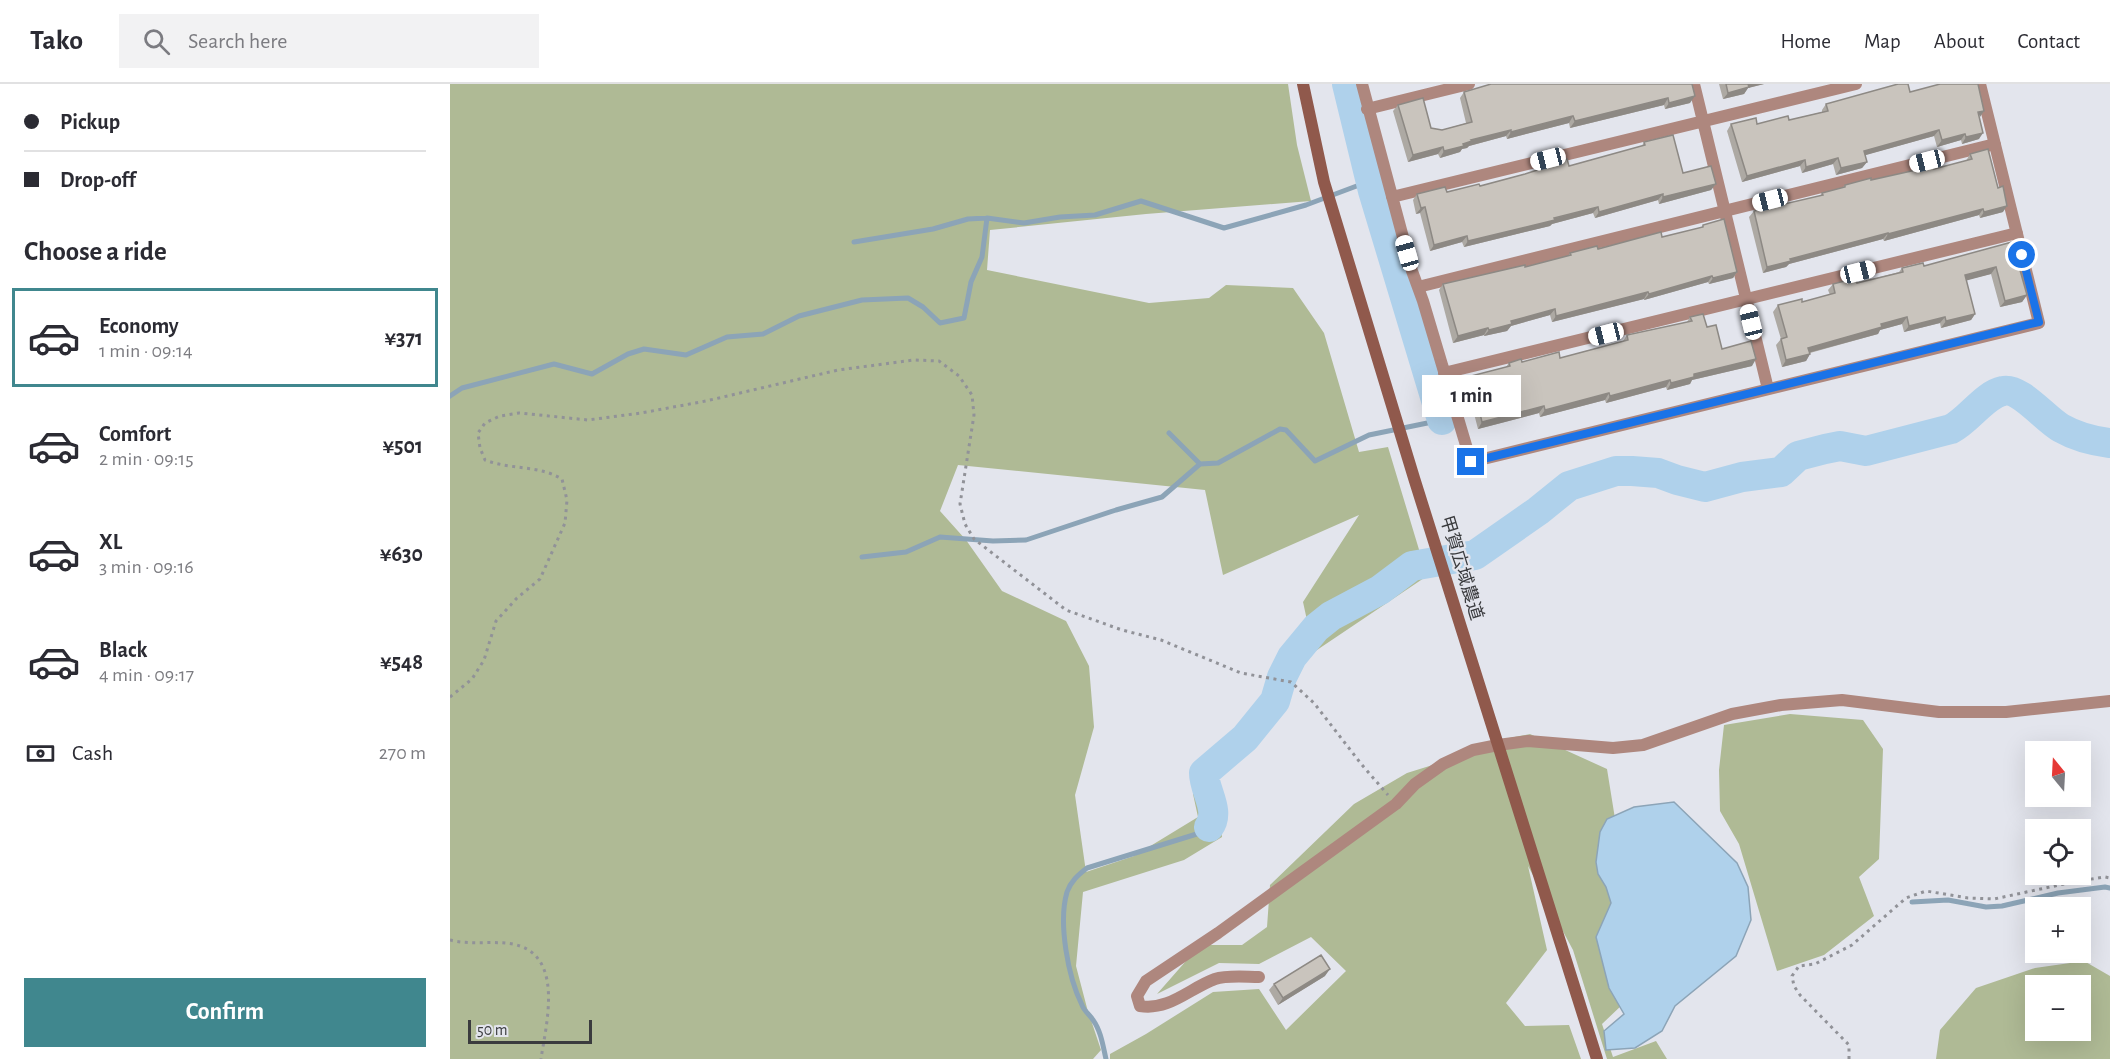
<!DOCTYPE html>
<html lang="en">
<head>
<meta charset="utf-8">
<style>
	body { margin:0; font-family:"Alegreya Sans","Noto Sans JP",sans-serif; background:#f2f2f3; color:#2b2b33; height:100vh; display:flex; flex-direction:column; font-size:22px; white-space:nowrap }
	* { box-sizing:border-box; margin:0 }
	p { font-size:20px; color:#7c7c81 }
	.icon { flex:none; width:33px; height:33px; fill:none; stroke:currentColor; stroke-width:2; stroke-linecap:round; stroke-linejoin:round }
	.map { position:relative; flex:1; overflow:hidden }
	.panel { display:flex; flex-direction:column; background:#fff; width:450px }
	.panel>* { flex:none }
	.guide { display:grid; align-content:center; height:132px; padding:0 24px; background:#fff }
	.needle { width:39px; rotate:342deg }
	.buttons { position:absolute; left:1575px; top:657px; display:grid; gap:12px }
	.buttons a { display:grid; place-items:center; width:66px; height:66px; border-radius:0px; background:#fff; box-shadow:0 6px 24px #0002; font-size:30px }
	.scale { position:absolute; left:18px; bottom:15px; width:124px; box-sizing:border-box; padding-left:6px; border:3px solid #3a3b3e; border-top:0; font-size:16px; line-height:21px; white-space:nowrap; color:#3a3b3e; -webkit-text-stroke:4px #e3e5ed; paint-order:stroke }
	.end { position:absolute; width:27px; height:27px; margin:-14px; border:8px solid #1a73e8; background:#fff; box-shadow:0 0 0 3px #fff }
	.from { border-radius:50% }
	.bubble { position:absolute; height:42px; border-radius:0px; background:#fff; box-shadow:0 6px 24px #0002; font-size:20px; font-weight:600; line-height:42px; text-align:center }
	.car { position:absolute; width:18px; height:36px; margin:-18px -9px; border-radius:8px; box-shadow:0 0 4px 2px #0007; background:linear-gradient(#fff 24%,#345 0 40%,#fff 0 76%,#345 0 86%,#fff 0) }
	.guide b { display:flex; align-items:center; gap:21px; height:57px; font-size:22px }
	.guide b+b { border-top:2px solid #e1e1e2 }
	.guide i { width:15px; height:15px; background:#2b2b33 }
	ul { padding:0; list-style:none }
	li { display:flex; align-items:center; gap:18px; height:99px; margin:0 12px 9px; padding:0 12px; border:3px solid transparent; border-radius:0px }
	li div { flex:1 }
	li b { display:block; font-size:22px }
	li em { font-style:normal; font-weight:600 }
	li.on { border-color:#40878e }
	li>.icon { width:54px; height:54px; stroke-width:1.5 }
	h2 { padding:0 24px; font-size:27px; line-height:72px }
	.pay { display:flex; align-items:center; gap:15px; height:66px; padding:0 24px; font-size:22px }
	.pay p { margin-inline-start:auto }
	.action { display:flex; gap:12px; margin-top:auto; padding:12px 24px }
	.action a { flex:1; height:69px; border-radius:0px; background:#40878e; color:#fff; font-size:24px; font-weight:600; line-height:69px; text-align:center }
	header { display:flex; align-items:center; gap:36px; box-sizing:border-box; height:84px; padding:0 30px; background:#fff; border-bottom:2px solid #e1e1e2 }
	header strong { font-size:28px }
	nav { display:flex; gap:33px; margin-inline-start:auto; font-size:21px }
	.search { width:420px; height:54px; background:#f2f2f3; display:flex; align-items:center; gap:15px; box-sizing:border-box; padding:0 21px; border-radius:0px; color:#7c7c81; font-size:22px }
	main { display:flex; flex:1; min-height:0 }
	.map>svg:first-child { display:block }
	.forest { fill:#afba95; fill-rule:evenodd }
	.water { fill:#afd1eb; stroke:#8ca4b7; stroke-width:1.5 }
	.lines { fill:none; stroke-linecap:round; stroke-linejoin:round }
	.stream { stroke:#8ca4b7; stroke-width:5 }
	.river { stroke:#afd1eb; stroke-width:30 }
	.path { stroke:#919298; stroke-width:3; stroke-dasharray:3 4.5; stroke-linecap:butt }
	.street { stroke:#ae877e; stroke-width:12 }
	.secondary { stroke:#90594c; stroke-width:12 }
	.wall { fill:#ada9a3 }
	.shaded-wall { fill:#8d8984 }
	.building { fill:#c9c4bd; stroke:#8d8984; stroke-width:1.5 }
	.route { stroke:#1a73e8; stroke-width:8 }
	.labels { text-anchor:middle; dominant-baseline:central; stroke-width:4.5; stroke-linejoin:round; paint-order:stroke }
	.street-label { font-size:18px; fill:#3a3b3e; stroke:#e3e5ed }
</style>
</head>
<body>
<header>
<strong>Tako</strong>
<div class="search"><svg class="icon" aria-label="search" viewBox="0 0 24 24"><circle cx="10" cy="10" r="6"/><path d="M15 15l6 6"/></svg>Search here</div>
<nav><a>Home</a><a>Map</a><a>About</a><a>Contact</a></nav>
</header>
<main>
<section class="panel">
<div class="guide">
<b><i class="from"></i>Pickup</b>
<b><i></i>Drop-off</b>
</div>
<h2>Choose a ride</h2>
<ul>
<li class="on"><svg class="icon" aria-label="car" viewBox="0 0 24 24"><path d="M5 17H2v-5l4-1 3-4h7l3 4 3 1v5h-3M9 17h6M6 11h13"/><circle cx="7" cy="17" r="2"/><circle cx="17" cy="17" r="2"/></svg><div><b>Economy</b><p>1 min · 09:14</p></div><em>¥371</em></li>
<li><svg class="icon" aria-label="car" viewBox="0 0 24 24"><path d="M5 17H2v-5l4-1 3-4h7l3 4 3 1v5h-3M9 17h6M6 11h13"/><circle cx="7" cy="17" r="2"/><circle cx="17" cy="17" r="2"/></svg><div><b>Comfort</b><p>2 min · 09:15</p></div><em>¥501</em></li>
<li><svg class="icon" aria-label="car" viewBox="0 0 24 24"><path d="M5 17H2v-5l4-1 3-4h7l3 4 3 1v5h-3M9 17h6M6 11h13"/><circle cx="7" cy="17" r="2"/><circle cx="17" cy="17" r="2"/></svg><div><b>XL</b><p>3 min · 09:16</p></div><em>¥630</em></li>
<li><svg class="icon" aria-label="car" viewBox="0 0 24 24"><path d="M5 17H2v-5l4-1 3-4h7l3 4 3 1v5h-3M9 17h6M6 11h13"/><circle cx="7" cy="17" r="2"/><circle cx="17" cy="17" r="2"/></svg><div><b>Black</b><p>4 min · 09:17</p></div><em>¥548</em></li>
</ul>
<div class="pay"><svg class="icon" aria-label="cash" viewBox="0 0 24 24"><path d="M3 7h18v10H3z"/><circle cx="12" cy="12" r="2"/></svg>Cash<p>270 m</p></div>
<div class="action"><a>Confirm</a></div>
</section>
<div class="map">
<svg width="1660" height="975" viewBox="0 0 1660 975">
	<rect width="100%" height="100%" fill="#e3e5ed"/>
	<!-- forest -->
	<path class="forest" d="M 0,0 L 838,0 L 847,61 L 861,117 L 696,130 L 540,146 L 537,186 L 699,219 L 759,214 L 776,201 L 843,204 L 874,249 L 909,368 L 938,363 L 977,492 L 864,568 L 853,518 L 909,431 L 773,491 L 755,406 L 508,381 L 490,427 L 516,456 L 552,507 L 616,537 L 639,582 L 644,643 L 625,711 L 636,788 L 684,772 L 748,733 L 743,710 L 767,712 L 772,753 L 734,776 L 633,808 L 626,882 L 637,924 L 651,966 L 643,975 L 0,975 Z
		M 1340,630 L 1413,636 L 1433,665 L 1429,775 L 1409,793 L 1424,832 L 1374,871 L 1327,887 L 1289,760 L 1270,727 L 1269,686 L 1274,641 Z
		M 1080,650 L 1157,685 L 1167,747 L 1173,920 L 1152,940 L 1163,973 L 1206,957 L 1217,975 L 1157,975 L 1123,866 L 1078,782 L 1097,866 L 1056,919 L 1075,942 L 1119,941 L 1131,975 L 660,975 L 660,970 L 696,950 L 763,908 L 809,905 L 836,946 L 896,887 L 861,853 L 809,880 L 769,879 L 707,910 L 750,861 L 792,861 L 817,843 L 820,801 L 904,720 L 957,689 L 1021,669 L 1059,654 Z
		M 1634,877 L 1660,892 L 1660,975 L 1486,975 L 1490,946 L 1526,904 L 1585,884 ZM 1586,902 L 1630,902 L 1630,946 L 1586,946 Z"/>
	<!-- water -->
	<path class="water" d="M 1224,718 L 1287,779 L 1298,803 L 1301,836 L 1286,872 L 1225,922 L 1212,947 L 1185,964 L 1156,966 L 1154,947 L 1174,930 L 1159,904 L 1146,853 L 1161,819 L 1156,803 L 1148,790 L 1146,778 L 1150,748 L 1157,735 L 1184,723 Z"/>
	<g class="lines">
		<!-- stream -->
		<path class="stream" d="M 404,158 L 483,145 L 518,135 L 537,134 L 574,139 L 610,133 L 645,131 L 691,117 L 774,144 L 856,121 L 920,97
			M 0,312 L 12,304 L 104,280 L 142,290 L 178,270 L 194,265 L 236,271 L 277,253 L 313,250 L 349,232 L 412,216 L 458,214 L 473,223 L 490,239 L 514,234 L 521,198 L 532,173 L 537,134
			M 719,349 L 750,380
			M 412,473 L 456,468 L 490,453 L 543,457 L 576,456 L 666,426 L 712,413 L 750,380 L 768,379 L 830,345 L 836,346 L 865,377 L 919,351 L 992,336
			M 1462,818 L 1498,816 L 1536,823 L 1552,822 L 1608,809 L 1655,803 L 1660,804
			M 656,975 C 653,962 651,947 643,936 C 640,931 634,927 632,921 C 618,893 608,839 617,808 C 621,797 628,791 637,784 L 750,749 L 759,743"/>
		<!-- river -->
		<path class="river" d="M 897,0 L 923,107 L 992,336
			M 759,743 C 771,727 754,707 754,689 L 795,654 L 825,617 L 832,593 L 842,573 L 866,544 L 881,532 L 930,506 L 962,482 L 1025,471 L 1088,427 L 1119,402 L 1166,387 L 1182,387 L 1208,389 L 1227,396 L 1255,403 L 1292,393 L 1331,388 L 1348,372 L 1375,365 L 1390,362 L 1416,367 L 1501,345 C 1519,336 1534,311 1553,307 C 1570,303 1595,335 1611,344 C 1625,352 1643,357 1660,359"/>
		<!-- path -->
		<path class="path" d="M 0,613 L 22,595 L 34,576 L 46,537 L 67,514 L 90,495 L 115,439 L 117,416 L 112,395 C 89,381 61,386 35,376 L 30,364 L 28,349 L 35,339 L 50,332 L 69,329 L 138,336 L 191,329 L 256,317 L 388,286 L 464,276 L 489,277 L 509,292 L 522,311 L 524,331 L 510,420 L 515,440 L 524,455 L 616,526 L 672,546 L 711,556 L 791,589 L 841,598 L 864,619 L 912,681 L 938,711
			M 0,856 C 21,862 51,855 70,862 C 113,877 96,941 91,975
			M 1399,975 L 1399,961 L 1350,911 L 1344,902 L 1342,892 L 1349,882 L 1365,880 L 1402,861 L 1456,814 L 1476,807 L 1518,814 L 1544,815 L 1628,797 L 1655,793 L 1660,794"/>
		<!-- street -->
		<path class="street" d="M 912,0 L 962,187 L 973,217 L 1021,378 L 1589,239 L 1530,0
			M 1244,0 L 1318,305
			M 917,25 L 1019,0
			M 942,113 L 1406,0
			M 968,203 L 1545,60
			M 994,289 L 1567,149
			M 809,893 C 796,893 777,891 765,895 C 740,904 719,927 690,922 L 687,912 L 696,897 L 768,849 L 946,720 L 965,700 L 993,680 L 1023,666 L 1048,661 L 1078,657 L 1163,664 L 1193,661 L 1282,630 L 1331,621 L 1392,616 L 1489,628 L 1556,628 L 1660,617"/>
		<!-- secondary -->
		<path class="secondary" d="M 853,0 L 874,98 L 964,394 L 1147,975"/>
	</g>
	<!-- wall -->
	<path class="wall" d="M 1242,0 L 1240,19 L 1215,25 L 1214,21 L 1120,44 L 1119,39 L 1057,55 L 1056,52 L 1019,62 L 1017,64 L 1012,65 L 1010,68 L 990,74 L 988,70 L 958,78 L 943,27 L 948,21 L 981,44 L 992,46 L 1016,39 L 1010,14 L 1014,8 Z
		M 1269,0 L 1314,0 L 1298,4 L 1294,10 L 1273,15 Z
		M 1460,8 L 1529,33 L 1529,55 L 1512,60 L 1511,56 L 1487,63 L 1484,52 L 1415,71 L 1417,78 L 1412,84 L 1386,91 L 1383,80 L 1352,89 L 1350,82 L 1292,98 L 1277,47 L 1281,40 L 1307,40 L 1339,36 L 1372,28 L 1372,26 L 1376,20 Z
		M 1194,58 L 1233,89 L 1266,100 L 1261,106 L 1209,120 L 1208,116 L 1145,134 L 1143,129 L 1102,140 L 1100,142 L 1014,163 L 1012,158 L 980,167 L 970,129 L 966,130 L 963,116 L 967,110 L 997,108 L 1030,102 L 1075,90 L 1097,83 L 1100,80 L 1119,82 L 1192,62 Z
		M 1520,70 L 1553,128 L 1530,134 L 1529,131 L 1434,157 L 1433,155 L 1339,180 L 1336,183 L 1313,189 L 1299,133 L 1304,127 L 1370,112 L 1372,109 L 1392,104 L 1395,101 L 1484,85 L 1516,77 Z
		M 1253,141 L 1287,188 L 1283,194 L 1259,200 L 1258,198 L 1194,216 L 1194,215 L 1102,238 L 1100,231 L 1061,242 L 1057,247 L 1034,252 L 1034,251 L 1003,259 L 989,206 L 993,200 L 1075,183 L 1118,172 L 1120,169 L 1212,153 L 1251,144 Z
		M 1564,167 L 1572,178 L 1569,182 L 1577,211 L 1572,218 L 1550,223 L 1541,190 L 1516,196 L 1525,230 L 1521,236 L 1491,244 L 1490,239 L 1454,248 L 1452,240 L 1430,246 L 1428,250 L 1360,269 L 1360,270 L 1356,277 L 1332,283 L 1326,261 L 1331,255 L 1323,228 L 1328,221 L 1352,218 L 1380,211 L 1378,206 L 1383,200 L 1407,199 L 1449,188 L 1452,184 L 1474,182 Z
		M 1240,233 L 1257,243 L 1272,265 L 1302,282 L 1242,296 L 1240,300 L 1217,306 L 1216,303 L 1156,319 L 1155,316 L 1090,333 L 1089,329 L 1028,345 L 1016,299 L 1021,292 L 1056,283 L 1059,279 L 1072,278 L 1110,274 L 1173,257 L 1177,251 L 1237,238 Z
		M 875,892 L 828,921 L 819,906 L 824,900 Z"/>
	<!-- shaded-wall -->
	<path class="shaded-wall" d="M 1296,0 L 1314,0 L 1298,4 L 1294,10 L 1273,15 L 1278,9 Z
		M 1245,12 L 1240,19 L 1215,25 L 1219,19 Z
		M 1218,14 L 1214,21 L 1120,44 L 1125,37 Z
		M 1534,27 L 1530,33 L 1528,28 Z
		M 1123,32 L 1119,39 L 1057,55 L 1061,48 Z
		M 1061,46 L 1056,52 L 1019,62 L 1017,64 L 1012,65 L 1010,68 L 990,74 L 994,67 L 1021,56 Z
		M 1489,46 L 1484,52 L 1409,73 L 1414,67 Z
		M 1533,49 L 1529,55 L 1512,60 L 1516,53 Z
		M 1515,50 L 1511,56 L 1487,63 L 1492,56 Z
		M 993,63 L 988,70 L 958,78 L 963,71 Z
		M 1388,74 L 1383,80 L 1352,89 L 1356,83 Z
		M 1355,76 L 1350,82 L 1292,98 L 1297,92 Z
		M 1417,78 L 1412,84 L 1386,91 L 1391,84 Z
		M 1266,100 L 1261,106 L 1209,120 L 1213,113 Z
		M 1213,110 L 1208,116 L 1145,134 L 1149,128 Z
		M 1557,122 L 1553,128 L 1530,134 L 1534,128 Z
		M 975,123 L 970,129 L 966,130 L 971,124 Z
		M 1148,123 L 1143,129 L 1102,140 L 1100,142 L 1014,163 L 1018,157 Z
		M 1533,125 L 1529,131 L 1434,157 L 1438,150 Z
		M 1438,149 L 1433,155 L 1339,180 L 1336,183 L 1313,189 L 1317,183 L 1340,175 Z
		M 1017,152 L 1012,158 L 980,167 L 984,161 Z
		M 1546,183 L 1541,190 L 1511,198 L 1515,191 Z
		M 1287,188 L 1283,194 L 1259,200 L 1263,194 Z
		M 1262,192 L 1258,198 L 1194,216 L 1199,210 Z
		M 1198,208 L 1194,215 L 1102,238 L 1106,232 Z
		M 1577,211 L 1572,218 L 1550,223 L 1555,217 Z
		M 1105,225 L 1100,231 L 1061,242 L 1057,247 L 1034,252 L 1039,246 L 1061,237 Z
		M 1525,230 L 1521,236 L 1491,244 L 1496,237 Z
		M 1457,233 L 1452,240 L 1430,246 L 1428,250 L 1354,270 L 1358,264 L 1431,240 Z
		M 1495,233 L 1490,239 L 1454,248 L 1459,242 Z
		M 1038,244 L 1034,251 L 1003,259 L 1008,252 Z
		M 1360,270 L 1356,277 L 1332,283 L 1336,276 Z
		M 1306,275 L 1302,282 L 1242,296 L 1240,300 L 1217,306 L 1221,299 L 1244,290 Z
		M 1220,296 L 1216,303 L 1156,319 L 1160,312 Z
		M 1159,309 L 1155,316 L 1090,333 L 1095,326 Z
		M 1094,322 L 1089,329 L 1028,345 L 1032,338 Z
		M 880,885 L 875,892 L 828,921 L 833,914 Z"/>
	<!-- building -->
	<path class="building" d="M 1041,0 L 1242,0 L 1245,12 L 1219,19 L 1218,14 L 1125,37 L 1123,32 L 1061,48 L 1061,46 L 1021,56 L 1022,57 L 1013,60 L 1014,62 L 994,67 L 993,63 L 963,71 L 948,21 L 973,14 L 981,44 L 992,46 L 1022,38 L 1014,8 Z
		M 1276,0 L 1298,0 L 1299,3 L 1278,9 Z
		M 1448,0 L 1458,0 L 1460,8 L 1490,0 L 1528,0 L 1534,27 L 1528,28 L 1533,49 L 1516,53 L 1515,50 L 1492,56 L 1489,46 L 1414,67 L 1417,78 L 1391,84 L 1388,74 L 1356,83 L 1355,76 L 1297,92 L 1281,40 L 1306,34 L 1307,40 L 1338,32 L 1339,36 L 1378,27 L 1376,20 Z
		M 1223,51 L 1233,89 L 1261,82 L 1266,100 L 1213,113 L 1213,110 L 1149,128 L 1148,123 L 1104,134 L 1105,136 L 1018,157 L 1017,152 L 984,161 L 975,123 L 971,124 L 967,110 L 995,103 L 997,108 L 1029,100 L 1030,102 L 1075,90 L 1100,82 L 1100,80 L 1117,75 L 1119,82 L 1195,61 L 1194,58 Z
		M 1538,65 L 1548,104 L 1553,102 L 1557,122 L 1534,128 L 1533,125 L 1438,150 L 1438,149 L 1340,175 L 1341,177 L 1317,183 L 1304,127 L 1373,111 L 1372,109 L 1395,103 L 1395,101 L 1421,94 L 1421,96 L 1484,82 L 1484,85 L 1522,75 L 1520,70 Z
		M 1274,135 L 1287,188 L 1263,194 L 1262,192 L 1199,210 L 1198,208 L 1106,232 L 1105,225 L 1061,237 L 1062,240 L 1039,246 L 1038,244 L 1008,252 L 993,200 L 1075,181 L 1075,183 L 1121,171 L 1120,169 L 1147,162 L 1148,165 L 1211,148 L 1212,153 L 1253,143 L 1253,141 Z
		M 1562,158 L 1564,167 L 1569,165 L 1572,178 L 1568,179 L 1577,211 L 1555,217 L 1546,183 L 1515,191 L 1525,230 L 1496,237 L 1495,233 L 1459,242 L 1457,233 L 1431,240 L 1432,243 L 1358,264 L 1360,270 L 1336,276 L 1331,255 L 1337,253 L 1328,221 L 1352,215 L 1352,218 L 1385,209 L 1383,200 L 1406,194 L 1407,199 L 1453,188 L 1452,184 L 1473,179 L 1474,182 Z
		M 1253,230 L 1257,243 L 1266,241 L 1272,265 L 1301,257 L 1306,275 L 1244,290 L 1244,293 L 1221,299 L 1220,296 L 1160,312 L 1159,309 L 1095,326 L 1094,322 L 1032,338 L 1021,292 L 1060,282 L 1059,279 L 1071,275 L 1072,278 L 1109,268 L 1110,274 L 1178,256 L 1177,251 L 1242,237 L 1240,233 Z
		M 871,871 L 880,885 L 833,914 L 824,900 Z"/>
	<g class="lines">
		<!-- route -->
		<path class="route" d="M 1021,378 L 1589,238 L 1572,171"/>
	</g>
	<g class="labels">
		<!-- street labels -->
		<g class="street-label">
			<text transform="translate(1011 484) rotate(73)">甲賀広域農道</text>
		</g>
	</g>
</svg>
<div class="buttons">
<a><svg class="needle" viewBox="-14 -14 28 28"><path d="M0-13l5 13h-10z" fill="#e53935"/><path d="M0 13l5-13h-10z" fill="#7c7c81"/></svg></a>
<a><svg class="icon" aria-label="locate" viewBox="0 0 24 24"><circle cx="12" cy="12" r="6"/><path d="M12 2v4M12 18v4M2 12h4M18 12h4"/></svg></a>
<a>+</a>
<a>−</a>
</div>
<div class="scale">50 m</div>
<i class="end from" style="left:1572px;top:171px"></i>
<i class="end" style="left:1021px;top:378px"></i>
<div class="bubble" style="left:972px;top:291px;width:99px">1 min</div>
<i class="car" style="left:1098px;top:75px;rotate:256deg"></i>
<i class="car" style="left:1477px;top:77px;rotate:256deg"></i>
<i class="car" style="left:1320px;top:116px;rotate:256deg"></i>
<i class="car" style="left:957px;top:169px;rotate:344deg"></i>
<i class="car" style="left:1408px;top:188px;rotate:76deg"></i>
<i class="car" style="left:1301px;top:238px;rotate:346deg"></i>
<i class="car" style="left:1156px;top:250px;rotate:256deg"></i>
</div>
</main>
</body>
</html>
